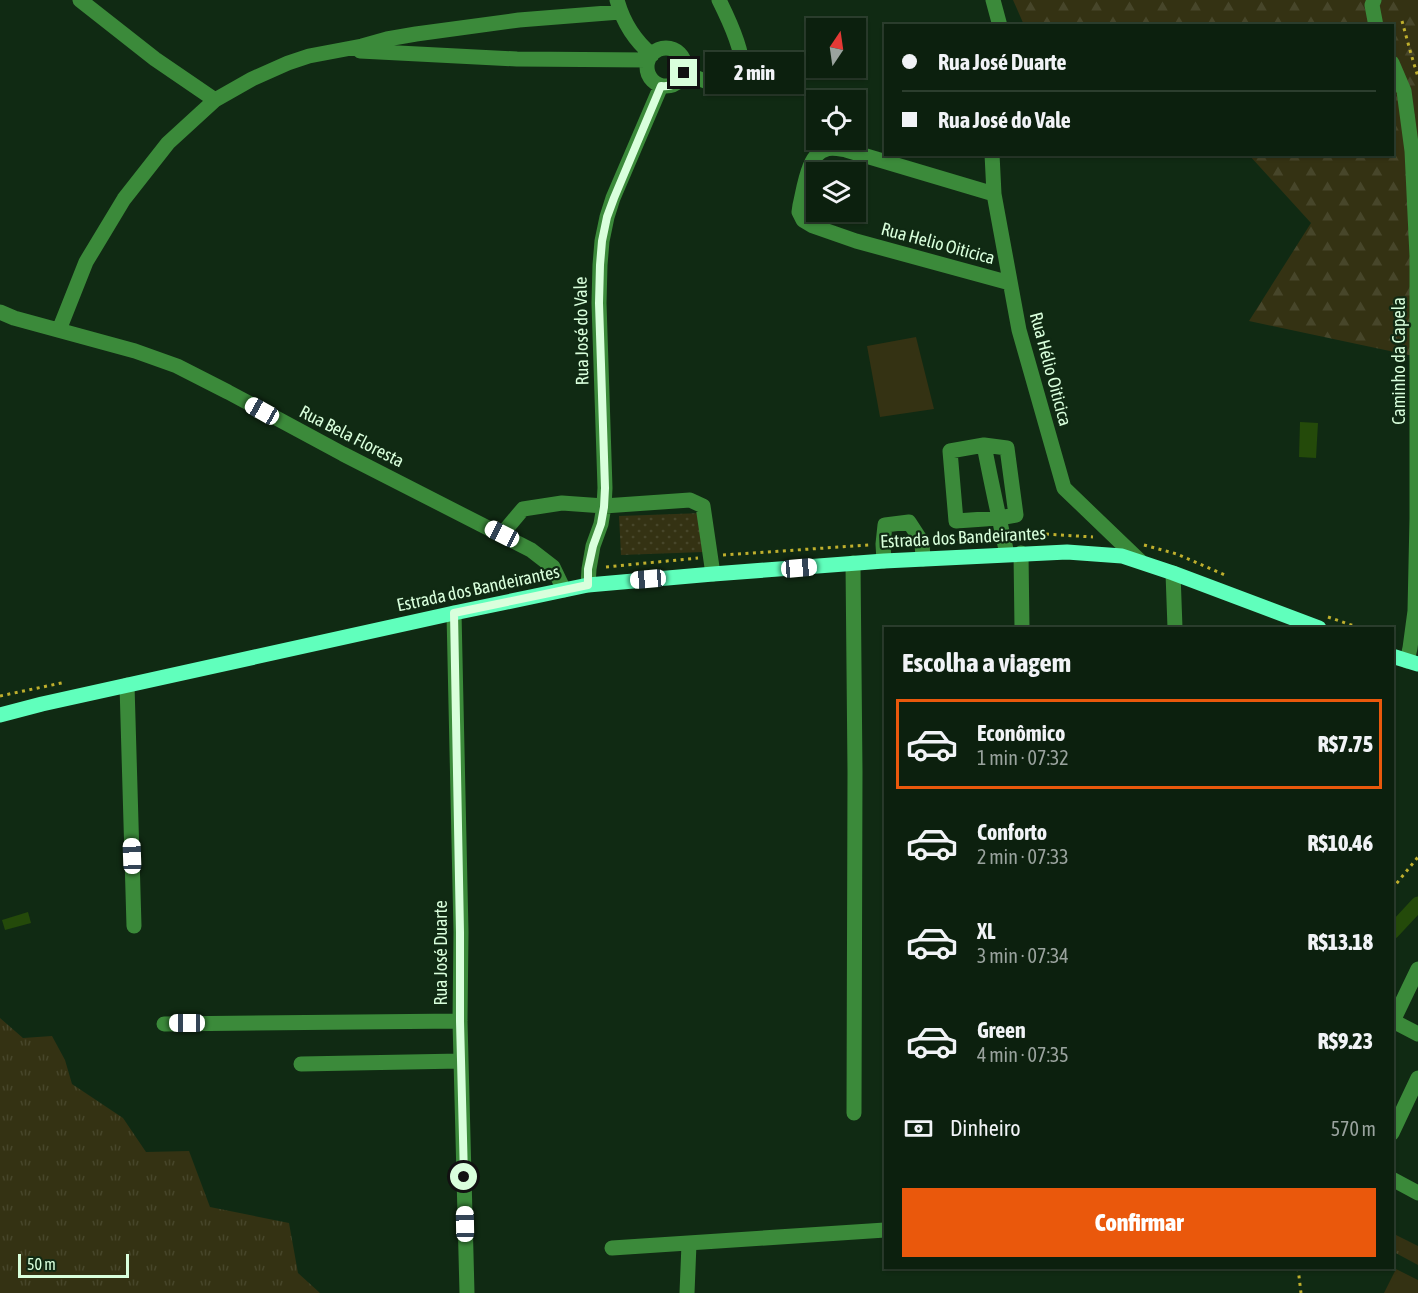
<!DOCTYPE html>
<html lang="pt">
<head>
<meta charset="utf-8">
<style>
	body { margin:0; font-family:"Asap Condensed",sans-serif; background:#1a2d1c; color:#f1f3f6; height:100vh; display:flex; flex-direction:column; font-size:22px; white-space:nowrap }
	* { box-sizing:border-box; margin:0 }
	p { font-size:20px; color:#9aa39e }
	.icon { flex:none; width:33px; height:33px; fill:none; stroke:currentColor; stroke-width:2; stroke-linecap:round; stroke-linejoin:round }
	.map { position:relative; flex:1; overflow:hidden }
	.side { position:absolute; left:884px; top:627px; width:510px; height:642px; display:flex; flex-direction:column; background:#0c200e; border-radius:0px; box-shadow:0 2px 4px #0004,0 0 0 2px #2c3e2e }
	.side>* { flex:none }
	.top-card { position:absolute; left:884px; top:24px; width:510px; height:132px; border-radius:0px; box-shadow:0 2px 4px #0004,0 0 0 2px #2c3e2e; display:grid; align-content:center; height:132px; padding:0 18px; background:#0c200e }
	.needle { width:39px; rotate:13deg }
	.tools { position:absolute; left:806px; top:18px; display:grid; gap:12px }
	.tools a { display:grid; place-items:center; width:60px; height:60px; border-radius:0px; background:#0c200e; box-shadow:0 2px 4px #0004,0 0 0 2px #2c3e2e; font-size:30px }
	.scale { position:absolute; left:18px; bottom:15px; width:111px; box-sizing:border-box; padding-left:6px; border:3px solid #d9ffdc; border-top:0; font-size:16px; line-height:21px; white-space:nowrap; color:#d9ffdc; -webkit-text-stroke:4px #102a13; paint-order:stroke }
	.end { position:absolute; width:27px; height:27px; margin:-14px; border:8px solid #d9ffdc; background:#111; box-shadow:0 0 0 3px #111 }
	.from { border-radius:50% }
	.bubble { position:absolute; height:42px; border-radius:0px; background:#0c200e; box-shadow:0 2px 4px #0004,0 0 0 2px #2c3e2e; font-size:20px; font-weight:800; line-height:42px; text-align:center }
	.car { position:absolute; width:18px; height:36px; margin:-18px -9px; border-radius:8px; box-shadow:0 0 4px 2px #0007; background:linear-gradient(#fff 24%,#345 0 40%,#fff 0 76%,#345 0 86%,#fff 0) }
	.top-card b { display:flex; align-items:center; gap:21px; height:57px; font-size:22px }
	.top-card b+b { border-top:2px solid #2c3e2e }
	.top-card i { width:15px; height:15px; background:#f1f3f6 }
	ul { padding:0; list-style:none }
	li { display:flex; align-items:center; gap:18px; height:90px; margin:0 12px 9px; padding:0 6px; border:3px solid transparent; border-radius:0px }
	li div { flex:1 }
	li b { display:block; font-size:22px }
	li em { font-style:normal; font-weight:800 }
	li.selected { border-color:#ea580c }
	li>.icon { width:54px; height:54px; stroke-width:1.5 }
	h2 { padding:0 18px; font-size:27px; line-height:72px }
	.pay { display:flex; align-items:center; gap:15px; height:66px; padding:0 18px; font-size:22px }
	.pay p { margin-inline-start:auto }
	.cta { display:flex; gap:12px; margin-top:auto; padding:12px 18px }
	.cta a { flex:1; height:69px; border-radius:0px; background:#ea580c; color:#fff; font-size:24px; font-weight:800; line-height:69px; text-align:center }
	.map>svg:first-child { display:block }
	.grass { fill:url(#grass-tufts) }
	.forest { fill:url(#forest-firs) }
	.park { fill:url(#park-dots) }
	.pitch { fill:#343213 }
	.water { fill:#244a0a }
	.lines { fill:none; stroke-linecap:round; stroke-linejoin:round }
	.canal { stroke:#244a0a; stroke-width:15 }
	.path { stroke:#bfaf2d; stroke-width:3; stroke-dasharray:3 4.5; stroke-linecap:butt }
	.minor { stroke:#3b8a3a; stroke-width:15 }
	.major { stroke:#60ffbc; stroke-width:15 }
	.route { stroke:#d9ffdc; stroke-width:8 }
	.labels { text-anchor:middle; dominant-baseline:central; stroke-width:4.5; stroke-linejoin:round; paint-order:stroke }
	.street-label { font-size:18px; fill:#d9ffdc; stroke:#102a13 }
</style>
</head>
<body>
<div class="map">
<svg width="1418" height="1293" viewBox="0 0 1418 1293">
	<defs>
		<pattern id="grass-tufts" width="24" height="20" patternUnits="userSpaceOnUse" patternTransform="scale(1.5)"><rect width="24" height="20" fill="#343213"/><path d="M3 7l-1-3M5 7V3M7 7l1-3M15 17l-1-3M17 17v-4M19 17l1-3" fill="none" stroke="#47462a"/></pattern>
		<pattern id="forest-firs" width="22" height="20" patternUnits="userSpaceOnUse" patternTransform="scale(1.5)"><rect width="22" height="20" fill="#343213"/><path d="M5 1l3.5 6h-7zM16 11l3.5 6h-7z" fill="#47462a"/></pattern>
		<pattern id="park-dots" width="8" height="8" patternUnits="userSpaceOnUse" patternTransform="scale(1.5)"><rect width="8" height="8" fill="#343213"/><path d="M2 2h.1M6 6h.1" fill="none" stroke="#47462a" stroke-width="1.8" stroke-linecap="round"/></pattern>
	</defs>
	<rect width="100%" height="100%" fill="#102a13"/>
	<!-- grass -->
	<path class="grass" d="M 0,1018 L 23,1038 L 52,1036 L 65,1060 L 72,1084 L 123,1118 L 146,1152 L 189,1151 L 210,1207 L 289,1223 L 298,1273 L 320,1293 L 0,1293 Z
		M 1392,1233 L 1418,1246 L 1418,1265 L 1392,1251 Z"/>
	<!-- forest -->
	<path class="forest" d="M 1013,0 L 1418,0 L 1418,357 L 1249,321 L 1311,223 L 1249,155 L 1392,154 L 1392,26 L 1024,25 Z"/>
	<!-- park -->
	<path class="park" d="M 703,513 L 704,552 L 621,555 L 619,516 Z"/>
	<!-- pitch -->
	<path class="pitch" d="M 916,337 L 934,409 L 880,417 L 867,346 Z
		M 1396,1269 L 1418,1280 L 1418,1293 L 1384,1293 Z"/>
	<!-- water -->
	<path class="water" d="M 1300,422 L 1318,423 L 1316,458 L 1299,457 Z
		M 28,912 L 31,923 L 5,930 L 2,920 Z"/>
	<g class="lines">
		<!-- canal -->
		<path class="canal" d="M 1392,932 L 1418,904"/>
		<!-- path -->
		<path class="path" d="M 1402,21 L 1411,54 L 1418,77
			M 1016,535 L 1045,534 L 1093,537
			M 935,541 L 988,537
			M 1144,545 L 1177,554 L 1225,575
			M 723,555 L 869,545
			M 606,567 L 698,558
			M 1328,617 L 1360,628
			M 0,696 L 66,682
			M 1392,889 L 1418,857
			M 1298,1268 L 1301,1293"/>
		<!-- minor -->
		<path class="minor" d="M 80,0 L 155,59 L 215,100
			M 617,0 C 623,22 634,40 652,55
			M 993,0 L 1000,26
			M 1374,0 L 1372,5 L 1376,26
			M647 67a19 19 0 1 1 38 0a19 19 0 1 1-38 0Z
			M 360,51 L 517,59 L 648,60
			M 1392,63 L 1404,91 L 1412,151 L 1417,256 L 1417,518 L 1415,611 L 1410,648 L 1407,661
			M 684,73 L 721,87 L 729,86 L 738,82 C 740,77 742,72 742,68 C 743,50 727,16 719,0
			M 992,154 L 994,194 L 1019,330 L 1064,488 L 1140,561
			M 994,194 L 846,150 C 840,149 833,147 827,149 C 808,152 804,189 800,205 L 799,212 L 803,220 L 813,226 L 856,241 L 1010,283
			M 0,312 L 14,318 L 135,351 L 177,366 L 228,392 L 343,454 L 531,550 L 553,567 L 564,590
			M 59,330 L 86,262 L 124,199 L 168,143 L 215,100 L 252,79 L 288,63 L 309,56 L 362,46 L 387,39 L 416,34 L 519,20 L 620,12
			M 984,445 L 1007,448 L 1016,515 L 999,518 L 956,521 L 950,451 L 984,445 C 991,482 999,518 1007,554
			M 502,534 L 523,509 L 562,503 L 604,506 L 690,500 L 703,506 L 713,574
			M 1021,553 L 1022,628
			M 884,561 L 883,544 L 885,525 L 909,522 L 922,542 L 923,559
			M 853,563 L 855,772 L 854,1113
			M 1173,573 L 1175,628
			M 588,585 L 589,569 L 593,546 L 601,524 L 604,506 L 605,488 L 599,303 L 600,265 L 602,241 L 607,217 L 613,198 L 661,86
			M 454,613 L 461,932 L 460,1021 L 467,1293
			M 127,685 L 134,926
			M 1418,969 L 1393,1021 L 1418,1034
			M 164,1024 L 460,1021
			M 301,1064 L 461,1061
			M 1392,1133 L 1418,1078
			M 1392,1179 L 1418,1193
			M 612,1248 L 885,1230
			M 687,1293 L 689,1244"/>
		<!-- major -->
		<path class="major" d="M 1392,656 L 1418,664
			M 0,715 L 42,704 L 454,613 L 588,585 L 713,574 L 884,561 L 1067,552 L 1122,556 L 1173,573 L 1319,628"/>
	</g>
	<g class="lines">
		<!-- route -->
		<path class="route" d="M 464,1177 L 460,1021 L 460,932 L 454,613 L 588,585 L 588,569 L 593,546 L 601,524 L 604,507 L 605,488 L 599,303 L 600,265 L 602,241 L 607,217 L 614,198 L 661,86 C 672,87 680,83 684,73"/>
	</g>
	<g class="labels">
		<!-- street labels -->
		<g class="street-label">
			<text transform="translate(938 243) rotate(15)">Rua Helio Oiticica</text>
			<text transform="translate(581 331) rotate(-91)">Rua José do Vale</text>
			<text transform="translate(1398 361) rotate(-90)">Caminho da Capela</text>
			<text transform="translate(1051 369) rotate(75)">Rua Hélio Oiticica</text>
			<text transform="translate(352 436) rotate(27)">Rua Bela Floresta</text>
			<text transform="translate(963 537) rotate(-3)">Estrada dos Bandeirantes</text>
			<text transform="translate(478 588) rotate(-12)">Estrada dos Bandeirantes</text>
			<text transform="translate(440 953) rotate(-90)">Rua José Duarte</text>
		</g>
	</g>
</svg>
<div class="tools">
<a><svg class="needle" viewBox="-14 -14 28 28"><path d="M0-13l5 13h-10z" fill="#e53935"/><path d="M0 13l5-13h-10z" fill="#9aa39e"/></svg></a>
<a><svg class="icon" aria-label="locate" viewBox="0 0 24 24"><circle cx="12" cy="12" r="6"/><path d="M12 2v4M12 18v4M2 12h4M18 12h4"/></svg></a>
<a><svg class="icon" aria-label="layers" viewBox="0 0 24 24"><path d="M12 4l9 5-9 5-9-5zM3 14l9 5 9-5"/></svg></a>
</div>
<div class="scale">50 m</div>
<i class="end from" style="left:464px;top:1177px"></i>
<i class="end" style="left:684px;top:73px"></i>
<div class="bubble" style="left:705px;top:52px;width:99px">2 min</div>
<i class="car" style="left:262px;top:411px;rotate:299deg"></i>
<i class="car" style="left:502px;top:534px;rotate:297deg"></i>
<i class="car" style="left:799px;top:568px;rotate:85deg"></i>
<i class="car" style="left:648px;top:579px;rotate:265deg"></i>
<i class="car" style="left:132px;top:856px;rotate:358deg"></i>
<i class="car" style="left:187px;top:1023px;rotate:270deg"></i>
<i class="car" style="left:465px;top:1224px;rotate:359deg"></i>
<div class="top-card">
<b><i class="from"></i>Rua José Duarte</b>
<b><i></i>Rua José do Vale</b>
</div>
<section class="side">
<h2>Escolha a viagem</h2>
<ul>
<li class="selected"><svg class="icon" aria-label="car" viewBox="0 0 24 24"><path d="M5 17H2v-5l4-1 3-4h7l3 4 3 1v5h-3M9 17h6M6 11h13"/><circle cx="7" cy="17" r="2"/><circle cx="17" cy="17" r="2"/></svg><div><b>Econômico</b><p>1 min · 07:32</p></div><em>R$7.75</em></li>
<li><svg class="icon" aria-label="car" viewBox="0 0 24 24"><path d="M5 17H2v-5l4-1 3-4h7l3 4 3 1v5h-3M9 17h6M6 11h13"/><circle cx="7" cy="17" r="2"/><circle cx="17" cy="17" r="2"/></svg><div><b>Conforto</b><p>2 min · 07:33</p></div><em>R$10.46</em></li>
<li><svg class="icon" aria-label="car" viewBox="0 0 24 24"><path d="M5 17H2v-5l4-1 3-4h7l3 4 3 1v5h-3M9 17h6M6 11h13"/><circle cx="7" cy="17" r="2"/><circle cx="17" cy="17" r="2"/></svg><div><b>XL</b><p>3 min · 07:34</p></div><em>R$13.18</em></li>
<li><svg class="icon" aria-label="car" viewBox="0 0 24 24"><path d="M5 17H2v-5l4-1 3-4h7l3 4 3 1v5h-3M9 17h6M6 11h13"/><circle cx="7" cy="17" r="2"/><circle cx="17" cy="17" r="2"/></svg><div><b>Green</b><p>4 min · 07:35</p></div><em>R$9.23</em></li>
</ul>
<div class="pay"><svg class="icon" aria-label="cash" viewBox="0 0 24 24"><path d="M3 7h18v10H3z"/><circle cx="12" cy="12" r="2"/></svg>Dinheiro<p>570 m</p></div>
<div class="cta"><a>Confirmar</a></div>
</section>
</div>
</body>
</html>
